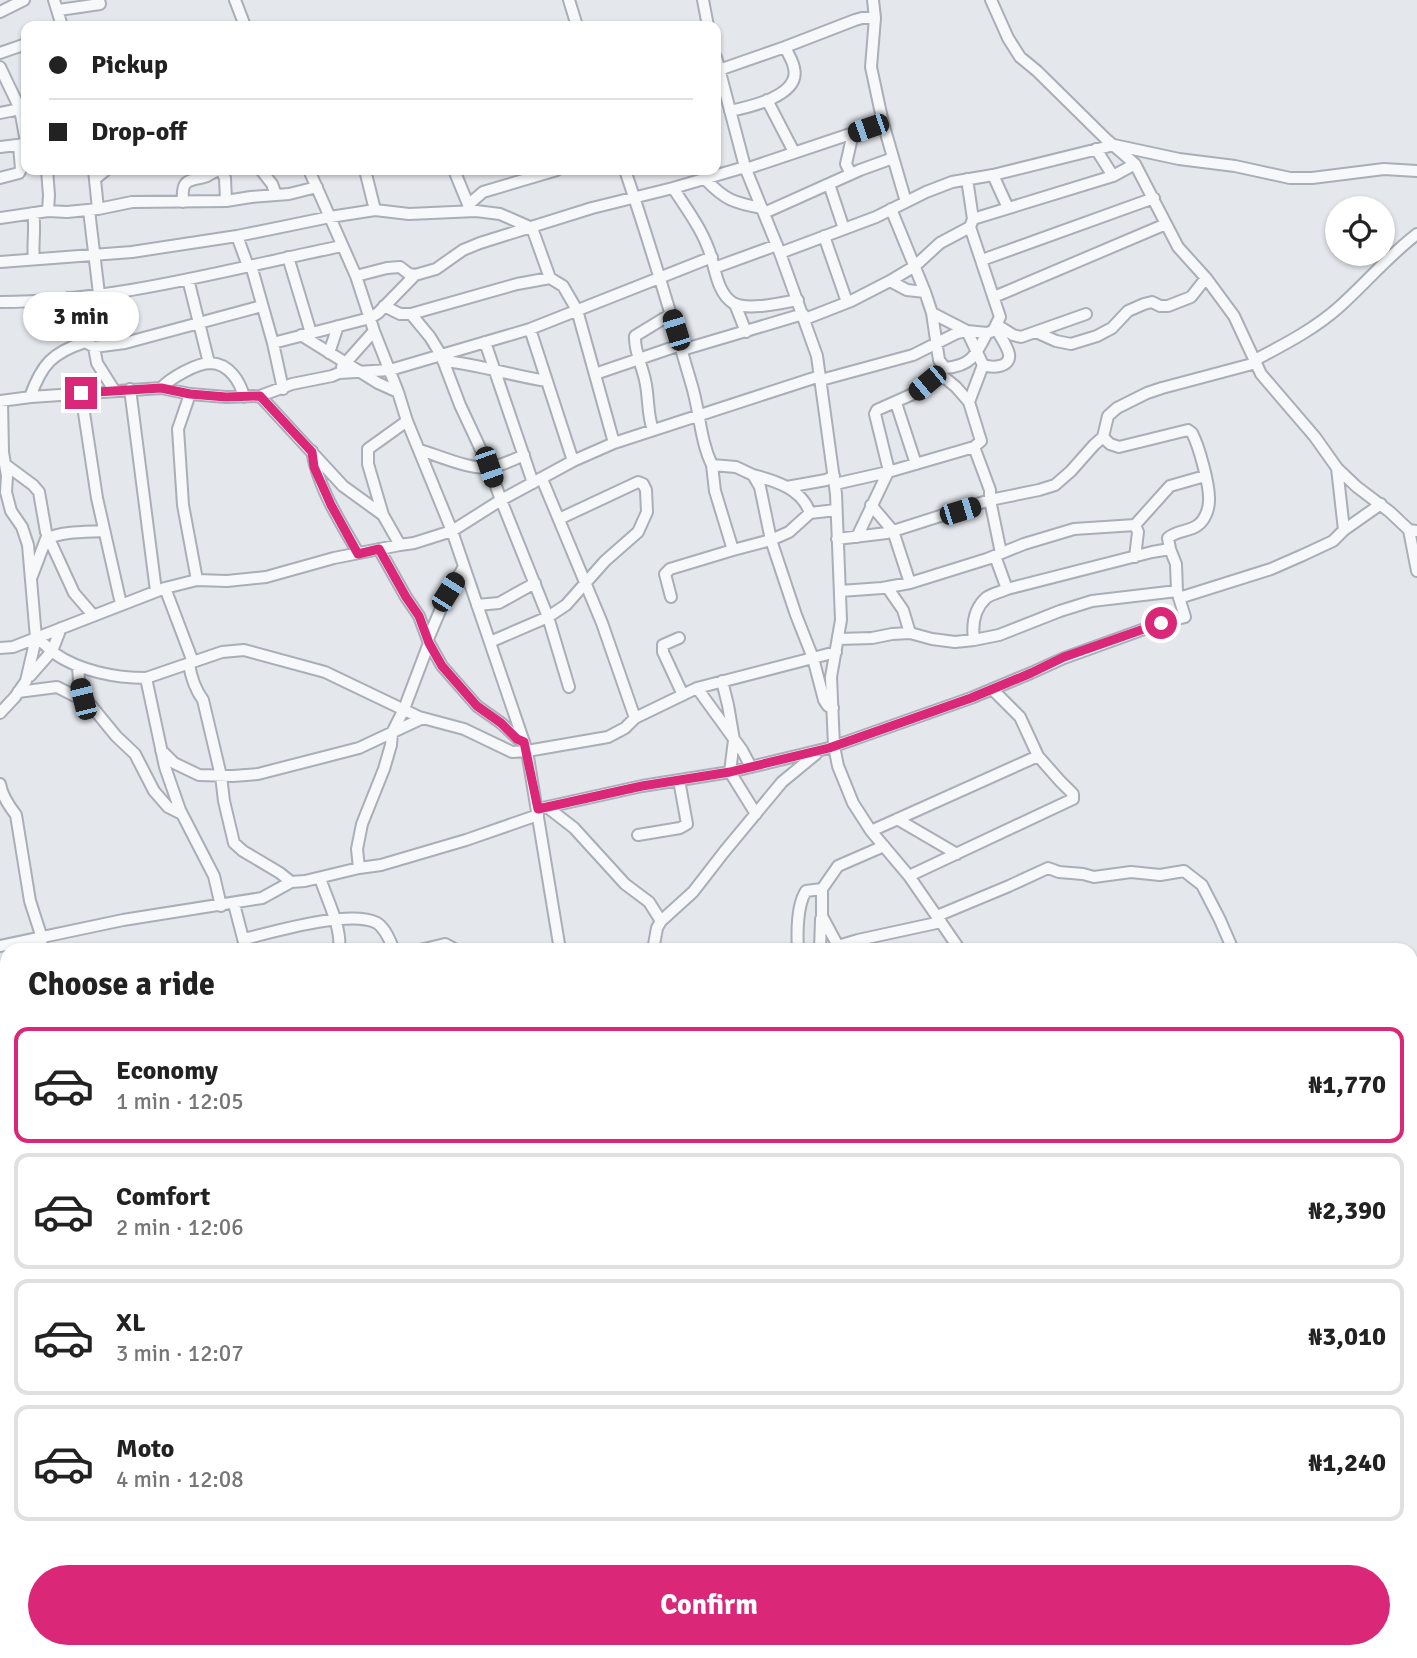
<!DOCTYPE html>
<html lang="en">
<head>
<meta charset="utf-8">
<style>
	body { margin:0; font-family:Signika,sans-serif; background:#f2f2f2; color:#222; height:100vh; display:flex; flex-direction:column; font-size:26px; white-space:nowrap }
	* { box-sizing:border-box; margin:0 }
	p { font-size:23px; color:#767676 }
	.icon { flex:none; width:38px; height:38px; fill:none; stroke:currentColor; stroke-width:2; stroke-linecap:round; stroke-linejoin:round }
	.map { position:relative; flex:1; overflow:hidden }
	.drawer { position:absolute; left:0px; top:943px; width:1418px; height:716px; display:flex; flex-direction:column; background:#fff; border-radius:21px 21px 0 0; box-shadow:0 2px 5px #0004 }
	.drawer>* { flex:none }
	.banner { position:absolute; left:21px; top:21px; width:700px; height:154px; border-radius:14px; box-shadow:0 2px 5px #0004; display:grid; align-content:center; height:154px; padding:0 28px; background:#fff }
	.buttons { position:absolute; left:1325px; top:196px; display:grid; gap:14px }
	.buttons a { display:grid; place-items:center; width:70px; height:70px; border-radius:50%; background:#fff; box-shadow:0 2px 5px #0004; font-size:35px }
	.end { position:absolute; width:32px; height:32px; margin:-16px; border:9px solid #db2777; background:#fff; box-shadow:0 0 0 4px #fff }
	.from { border-radius:50% }
	.bubble { position:absolute; height:49px; border-radius:24px; background:#fff; box-shadow:0 2px 5px #0004; font-size:23px; font-weight:700; line-height:49px; text-align:center }
	.car { position:absolute; width:21px; height:42px; margin:-21px -10px; border-radius:9px; box-shadow:0 0 5px 2px #0007; background:linear-gradient(#222 24%,#8ab4d8 0 40%,#222 0 76%,#8ab4d8 0 86%,#222 0) }
	.banner b { display:flex; align-items:center; gap:24px; height:66px; font-size:26px }
	.banner b+b { border-top:2px solid #e0e0e0 }
	.banner i { width:18px; height:18px; background:#222 }
	ul { padding:0; list-style:none }
	li { display:flex; align-items:center; gap:21px; height:116px; margin:0 14px 10px; padding:0 14px; border:4px solid #e0e0e0; border-radius:14px }
	li div { flex:1 }
	li b { display:block; font-size:26px }
	li em { font-style:normal; font-weight:700 }
	li.current { border-color:#db2777 }
	li>.icon { width:63px; height:63px; stroke-width:1.5 }
	h2 { padding:0 28px; font-size:32px; line-height:84px }
	.cta { display:flex; gap:14px; margin-top:auto; padding:14px 28px }
	.cta a { flex:1; height:80px; border-radius:42px; background:#db2777; color:#fff; font-size:28px; font-weight:700; line-height:80px; text-align:center }
	.map>svg:first-child { display:block }
	.lines { fill:none; stroke-linecap:round; stroke-linejoin:round }
	.street-casing { stroke:#a9aeb7; stroke-width:14 }
	.secondary-casing { stroke:#a9aeb7; stroke-width:18 }
	.street { stroke:#f7f8fa; stroke-width:10 }
	.secondary { stroke:#fff; stroke-width:14 }
	.route { stroke:#db2777; stroke-width:9 }
</style>
</head>
<body>
<div class="map">
<svg width="1417" height="1658" viewBox="0 0 1417 1658">
	<rect width="100%" height="100%" fill="#e4e7ec"/>
	<g class="lines">
		<!-- street casing -->
		<g class="street-casing">
			<path id="street" d="M 54,0 L 62,26
				M 235,0 L 245,26
				M 569,0 L 577,26
				M 703,0 L 708,26
				M 873,0 L 875,18 L 871,67 L 883,123 L 906,202
				M 991,0 L 1008,38 L 1020,57 L 1037,71 L 1106,139 L 1135,164 L 1178,247 L 1206,278 L 1234,316 L 1261,374 L 1315,437 L 1337,468 L 1357,487 L 1390,512 L 1409,530 L 1417,531
				M 59,10 L 100,4 L 99,0
				M 0,12 L 24,0
				M 0,53 L 26,44
				M 716,57 L 745,167 L 780,253 L 817,356 L 836,494 L 841,620 L 831,677 L 834,746 L 838,766 L 853,803 L 871,831 L 909,876 L 960,950
				M 0,67 L 20,109 L 26,107
				M 719,70 L 785,47 L 855,20 L 862,18 L 875,18
				M 767,100 L 794,152
				M 730,111 C 749,107 801,96 794,68 C 793,61 788,54 785,47
				M 0,113 L 20,109 L 26,142
				M 0,147 L 25,144
				M 1096,149 L 1113,176
				M 746,169 L 883,123
				M 47,170 L 49,195 L 48,211
				M 94,170 L 98,209
				M 221,170 L 225,178 L 226,201
				M 261,170 L 272,184 L 276,195
				M 309,170 L 356,276 L 374,331 L 398,392 L 407,421 L 452,531 L 527,751 L 560,950
				M 365,170 L 375,210
				M 454,170 L 470,209
				M 625,170 C 649,241 671,314 692,386 C 700,413 700,440 712,465 L 736,467 L 753,475 L 760,487 L 771,540 L 796,615 L 813,658 L 824,700 L 828,706 L 833,708
				M 851,174 L 846,164 L 853,133
				M 993,175 L 1008,208
				M 0,178 L 19,173 L 21,169 L 19,145
				M 95,179 L 106,170
				M 705,179 C 725,200 734,203 762,208
				M 829,184 L 844,229
				M 673,188 C 688,211 705,233 712,260 C 716,274 719,294 733,303 C 748,311 781,303 798,300
				M 183,202 C 181,177 189,182 207,176 C 211,174 214,172 218,170
				M 468,205 L 483,192 L 557,170
				M 891,209 L 925,292 L 932,313 L 939,360 L 945,368 C 971,366 976,355 987,333
				M 89,210 L 99,294
				M 33,213 C 36,228 32,244 34,259
				M 764,213 L 860,170 L 893,158
				M 0,218 L 48,211 L 67,212 L 98,209 L 132,202 L 226,201 L 251,197 L 289,194 L 317,187
				M 973,219 L 1113,176 L 1135,164
				M 237,236 L 248,266
				M 824,236 L 847,302
				M 780,253 L 876,217 L 926,192 L 952,182 L 993,175 L 1114,145 L 1179,159 L 1235,166 L 1290,178 L 1312,178 L 1384,169 L 1417,171
				M 288,257 L 311,333
				M 982,260 L 1154,198
				M 0,262 L 132,252 L 237,236 L 330,217 L 375,210 L 409,214 L 476,211 L 500,214 L 532,228 L 550,278 L 563,286 L 577,310 L 614,443
				M 251,265 L 273,343 L 283,389
				M 714,268 L 777,245
				M 356,276 L 387,268 L 400,267 L 409,274 L 415,275 L 436,269 L 463,250 L 480,243 L 592,208 L 673,188 L 745,167
				M 188,279 L 209,363
				M 890,281 L 907,290 L 925,292
				M 994,297 L 1166,224
				M 68,298 L 77,334 L 85,342 L 94,347 L 125,343 L 262,306
				M 0,302 C 115,302 229,269 342,246
				M 735,304 L 746,332
				M 384,306 L 400,314 L 411,314 L 517,284 L 550,278
				M 932,313 L 967,331 L 983,365 C 992,368 1011,368 1009,354 C 1007,345 999,335 996,328
				M 411,314 L 430,337 L 441,355 L 460,405 L 489,467 L 501,500 L 548,617 L 569,687
				M 805,319 L 851,301 L 890,281 L 915,266 L 940,243 L 970,227 L 973,219 L 967,179
				M 997,325 L 1013,335 L 1021,337 L 1086,314
				M 530,329 L 573,461
				M 1036,332 L 1056,341 L 1071,344 L 1097,336 L 1112,328 L 1128,311 L 1144,304 L 1152,302 L 1160,306 L 1168,306 L 1191,297 L 1206,278
				M 301,335 L 378,383 L 398,392
				M 485,342 L 533,483
				M 273,343 L 370,318 L 378,313 L 415,275
				M 94,347 L 97,363 L 114,390
				M 682,350 L 803,314
				M 329,353 L 338,326
				M 1255,360 C 1283,345 1313,330 1338,308 C 1365,284 1388,256 1417,234
				M 443,361 C 479,364 512,376 547,381
				M 342,367 L 374,331
				M 595,374 L 680,345
				M 821,380 L 913,355 L 957,333 L 967,331 L 987,333 L 993,331 L 1000,317 L 970,227
				M 161,388 C 171,378 196,363 211,363 C 229,364 240,381 244,397
				M 130,389 L 156,591
				M 81,393 L 97,498 L 121,604
				M 190,394 L 178,429 L 183,505 L 197,580
				M 260,396 L 343,486 L 383,515 L 400,545 L 414,543 L 452,531 L 501,500 L 573,461 L 614,443 L 820,376
				M 30,397 C 42,364 52,353 85,342
				M 0,401 L 31,397 L 161,388 L 190,394 L 226,397 L 260,396 L 292,384 L 332,376 L 339,373 L 390,370 L 530,329 L 712,257
				M 2,401 L 3,452 L 7,476 L 6,492 L 11,511 L 22,527 L 28,545 L 36,638 C 43,642 48,648 54,653 C 79,671 116,678 146,678 L 165,767 L 180,810 L 214,876 L 221,906
				M 969,402 L 983,365
				M 896,403 L 916,464
				M 653,430 C 647,415 649,396 645,380 C 642,365 634,351 635,336 L 671,314
				M 1103,437 L 1110,444 L 1119,447 L 1188,430 L 1192,433 C 1199,446 1210,486 1209,501 C 1209,510 1204,521 1198,525 C 1189,532 1177,530 1168,538 L 1170,549
				M 420,450 C 440,456 472,471 492,467 C 503,465 513,460 524,455
				M 312,451 C 318,488 340,521 358,553
				M 6,465 L 33,485 L 39,492 L 46,532 L 74,593 L 93,615
				M 712,465 L 715,491 L 733,550
				M 1337,468 L 1344,530
				M 753,475 C 776,481 802,489 810,513
				M 542,479 L 602,623 L 635,718
				M 835,484 L 888,472 L 888,467 L 875,414 L 877,410 L 915,393 L 943,369
				M 787,487 L 826,480 L 834,476
				M 871,505 L 893,531 L 910,583
				M 383,515 L 368,464 L 368,449 L 407,421
				M 1135,525 L 1170,486 L 1205,476
				M 1409,530 L 1417,571
				M 857,537 L 888,472 L 974,447 L 981,441 L 969,402 L 956,387 L 939,373
				M 837,539 L 887,533 L 990,500 L 990,490 L 974,447
				M 379,549 L 406,597 L 419,616 L 429,643 L 442,666 L 477,706 L 501,723 L 518,739 L 524,742
				M 1001,553 L 990,500 L 1039,490 L 1055,485 L 1071,471 L 1094,445 L 1103,437 L 1108,416 L 1117,408 L 1147,393 L 1162,388 L 1256,363
				M 995,556 L 1007,589
				M 32,576 L 46,539 C 63,531 85,532 104,531
				M 887,587 L 903,610 L 910,633
				M 165,588 L 193,662
				M 840,591 L 882,588 L 910,583 L 987,559 L 1024,544 L 1074,529 L 1135,525 L 1138,532 L 1135,557
				M 671,597 L 665,574 L 670,569 L 733,550 L 771,540 L 789,532 L 810,513 L 836,510
				M 1179,598 L 1271,569 L 1303,555 L 1333,541 L 1344,530 L 1381,504
				M 477,605 L 499,603 L 535,583
				M 679,638 L 663,645 L 663,652 L 683,695
				M 428,639 L 448,592 L 464,567
				M 838,639 L 872,638 L 892,634 L 910,633 L 932,639 L 955,642 L 974,640 L 999,635 L 1060,611 L 1092,601 L 1177,591 L 1176,564 L 1170,549 L 1152,552 L 1007,589 C 1001,592 991,594 986,598 C 974,609 972,625 974,640
				M 490,642 L 548,617 L 566,605 L 605,561 L 638,532 L 647,512 L 646,490 L 643,484 L 638,482 L 559,519
				M 0,648 L 13,647 L 165,588 L 197,580 L 227,581 L 266,577 L 334,558 L 400,545
				M 189,664 C 191,677 195,689 203,700 L 221,776 L 224,801 L 234,843 L 243,851 L 280,873 L 291,882
				M 78,666 L 79,681 L 83,699
				M 30,676 L 52,651 L 61,628
				M 146,678 L 222,652 L 244,650 L 325,672 L 419,717 L 464,729 L 512,752 L 527,751 L 608,737 L 625,728 L 635,718 L 697,688 L 836,652
				M 722,681 L 728,705 L 734,740 L 730,772 L 756,814
				M 697,688 L 742,750 L 751,767
				M 18,692 L 57,687 L 89,703 L 116,736 L 135,754 L 154,791 L 168,807 L 182,814
				M 0,713 L 15,697 L 26,681 L 36,638
				M 161,750 L 174,763 L 199,775 L 233,776 L 258,774 L 359,748 L 423,718
				M 0,784 C 2,796 9,806 16,815 L 30,901 L 42,938 L 40,950
				M 547,807 L 574,828 L 625,884 L 649,902 L 661,921
				M 538,809 L 642,786 L 730,772 L 829,748 L 971,698 L 1031,673 L 1064,658 L 1161,623 L 1185,617 L 1177,591
				M 897,819 L 957,854
				M 871,831 L 1038,756
				M 638,835 L 680,828 L 687,824 L 679,780
				M 359,868 L 357,849 L 362,824 L 384,769 L 391,745 L 392,733 L 404,709 L 429,643
				M 909,876 L 1073,799 L 1073,794 L 1060,781 L 1038,756 L 1020,717 L 993,690
				M 320,878 C 327,900 342,927 339,950
				M 234,904 L 246,950
				M 937,916 L 1009,886 L 1048,868 L 1059,872 L 1083,874 L 1094,877 L 1131,872 L 1160,875 L 1184,871 L 1202,885 L 1220,920 L 1233,950
				M 244,939 C 273,932 350,909 377,923 C 386,929 390,941 394,950
				M 0,946 L 123,920 L 262,898 L 291,882 L 305,881 L 359,868 L 381,865 L 466,840 L 538,815
				M 838,946 L 858,940 L 941,922
				M 420,950 L 445,944 L 456,950
				M 653,950 L 657,928 L 661,921 L 693,892 L 724,852 L 782,782 L 816,754
				M 798,950 C 797,934 797,905 806,891 L 822,889
				M 820,950 L 821,919
				M 842,950 L 838,946 L 822,916 L 822,889 L 838,866 L 884,846
				M 0,1070 L 7,1081
				M 0,1287 L 7,1288
				M 0,1524 L 7,1521
				M 187,1652 L 189,1658
				M 827,1652 L 832,1658
				M 1202,1652 L 1216,1658
				M 743,1658 L 743,1652"/>
		</g>
		<!-- secondary casing -->
		<g class="secondary-casing">
			<path id="secondary" d="M 1410,1220 L 1417,1211
				M 1124,1658 L 1127,1652"/>
		</g>
		<!-- street -->
		<use href="#street" class="street"/>
		<!-- secondary -->
		<use href="#secondary" class="secondary"/>
	</g>
	<g class="lines">
		<!-- route -->
		<path class="route" d="M 81,393 L 161,388 L 190,394 L 226,397 L 260,396 L 312,452 L 314,467 L 331,505 L 358,554 L 379,549 L 406,597 L 419,616 L 429,643 L 442,666 L 477,706 L 501,723 L 517,739 L 524,742 L 538,809 L 642,786 L 730,772 L 829,748 L 971,698 L 1031,673 L 1064,657 L 1161,623"/>
	</g>
</svg>
<div class="buttons">
<a><svg class="icon" aria-label="locate" viewBox="0 0 24 24"><circle cx="12" cy="12" r="6"/><path d="M12 2v4M12 18v4M2 12h4M18 12h4"/></svg></a>
</div>
<i class="end from" style="left:1161px;top:623px"></i>
<i class="end" style="left:81px;top:393px"></i>
<div class="bubble" style="left:23px;top:292px;width:116px">3 min</div>
<i class="car" style="left:868px;top:128px;rotate:251deg"></i>
<i class="car" style="left:676px;top:330px;rotate:343deg"></i>
<i class="car" style="left:927px;top:383px;rotate:230deg"></i>
<i class="car" style="left:489px;top:467px;rotate:161deg"></i>
<i class="car" style="left:960px;top:511px;rotate:73deg"></i>
<i class="car" style="left:448px;top:592px;rotate:32deg"></i>
<i class="car" style="left:83px;top:699px;rotate:346deg"></i>
<div class="banner">
<b><i class="from"></i>Pickup</b>
<b><i></i>Drop-off</b>
</div>
<section class="drawer">
<h2>Choose a ride</h2>
<ul>
<li class="current"><svg class="icon" aria-label="car" viewBox="0 0 24 24"><path d="M5 17H2v-5l4-1 3-4h7l3 4 3 1v5h-3M9 17h6M6 11h13"/><circle cx="7" cy="17" r="2"/><circle cx="17" cy="17" r="2"/></svg><div><b>Economy</b><p>1 min · 12:05</p></div><em>₦1,770</em></li>
<li><svg class="icon" aria-label="car" viewBox="0 0 24 24"><path d="M5 17H2v-5l4-1 3-4h7l3 4 3 1v5h-3M9 17h6M6 11h13"/><circle cx="7" cy="17" r="2"/><circle cx="17" cy="17" r="2"/></svg><div><b>Comfort</b><p>2 min · 12:06</p></div><em>₦2,390</em></li>
<li><svg class="icon" aria-label="car" viewBox="0 0 24 24"><path d="M5 17H2v-5l4-1 3-4h7l3 4 3 1v5h-3M9 17h6M6 11h13"/><circle cx="7" cy="17" r="2"/><circle cx="17" cy="17" r="2"/></svg><div><b>XL</b><p>3 min · 12:07</p></div><em>₦3,010</em></li>
<li><svg class="icon" aria-label="car" viewBox="0 0 24 24"><path d="M5 17H2v-5l4-1 3-4h7l3 4 3 1v5h-3M9 17h6M6 11h13"/><circle cx="7" cy="17" r="2"/><circle cx="17" cy="17" r="2"/></svg><div><b>Moto</b><p>4 min · 12:08</p></div><em>₦1,240</em></li>
</ul>
<div class="cta"><a>Confirm</a></div>
</section>
</div>
</body>
</html>
